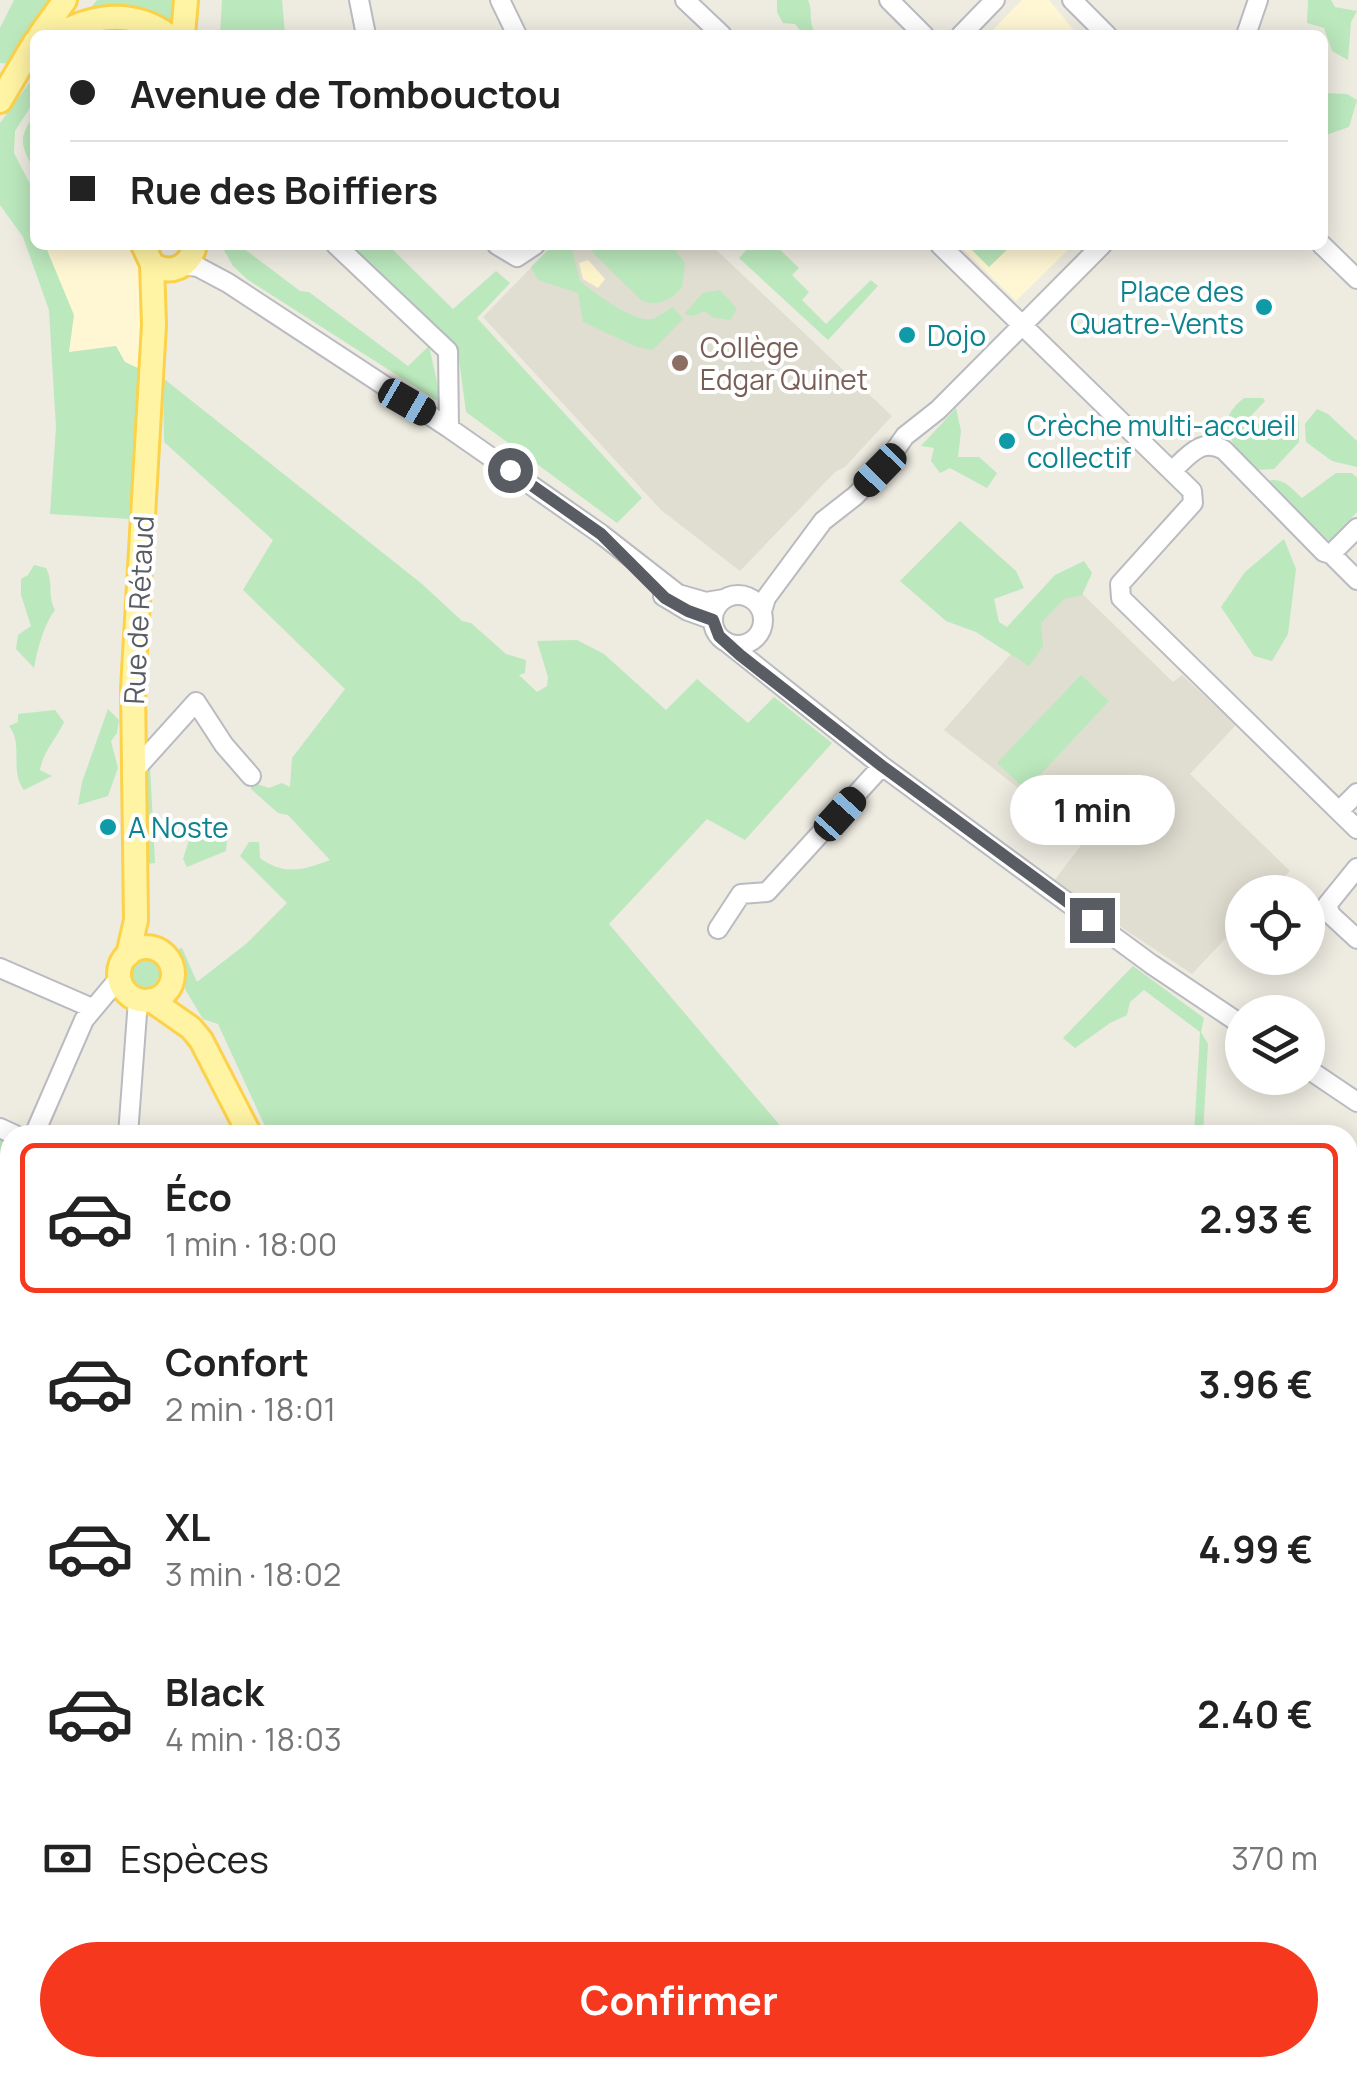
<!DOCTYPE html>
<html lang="fr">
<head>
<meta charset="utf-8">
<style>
	body { margin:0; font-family:Manrope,sans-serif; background:#f2f2f2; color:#222; height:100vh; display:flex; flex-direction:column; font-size:38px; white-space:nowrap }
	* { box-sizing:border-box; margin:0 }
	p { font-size:32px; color:#767676 }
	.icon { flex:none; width:55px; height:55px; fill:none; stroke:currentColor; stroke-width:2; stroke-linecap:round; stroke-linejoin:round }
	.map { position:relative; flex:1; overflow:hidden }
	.details { position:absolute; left:0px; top:1125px; width:1358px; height:952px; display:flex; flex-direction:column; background:#fff; border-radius:30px 30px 0 0; box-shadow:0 5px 25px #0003 }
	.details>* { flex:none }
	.guide { position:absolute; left:30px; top:30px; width:1298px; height:220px; border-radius:15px; box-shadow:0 5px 25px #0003; display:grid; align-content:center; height:220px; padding:0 40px; background:#fff }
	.fabs { position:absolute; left:1225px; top:875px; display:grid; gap:20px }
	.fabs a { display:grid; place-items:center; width:100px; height:100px; border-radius:50%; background:#fff; box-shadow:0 5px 25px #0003; font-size:50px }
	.end { position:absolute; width:45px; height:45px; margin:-22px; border:12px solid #595d63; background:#fff; box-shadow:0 0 0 5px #fff }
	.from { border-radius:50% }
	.bubble { position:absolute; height:70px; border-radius:35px; background:#fff; box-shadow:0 5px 25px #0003; font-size:32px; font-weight:700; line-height:70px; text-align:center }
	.car { position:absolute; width:30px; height:60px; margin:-30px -15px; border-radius:12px; box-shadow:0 0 8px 2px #0007; background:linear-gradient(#222 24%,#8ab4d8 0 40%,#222 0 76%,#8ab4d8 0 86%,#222 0) }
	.guide b { display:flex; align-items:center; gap:35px; height:95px; font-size:38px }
	.guide b+b { border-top:2px solid #e0e0e0 }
	.guide i { width:25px; height:25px; background:#222 }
	ul { padding:18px 0 0; list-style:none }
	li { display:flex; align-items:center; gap:30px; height:150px; margin:0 20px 15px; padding:0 20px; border:5px solid transparent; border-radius:15px }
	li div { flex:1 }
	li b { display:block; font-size:38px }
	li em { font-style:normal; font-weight:700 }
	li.on { border-color:#f6381e }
	li>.icon { width:90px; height:90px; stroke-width:1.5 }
	.pay { display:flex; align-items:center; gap:25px; height:110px; padding:0 40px; font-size:38px }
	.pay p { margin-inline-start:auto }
	.button { display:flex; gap:20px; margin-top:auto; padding:20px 40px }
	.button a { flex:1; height:115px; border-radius:60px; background:#f6381e; color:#fff; font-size:40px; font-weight:700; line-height:115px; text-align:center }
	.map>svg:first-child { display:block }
	.commercial { fill:#fff7d4 }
	.education { fill:#e0ded1 }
	.green { fill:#bbe8bd }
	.sand { fill:#fdf4cc }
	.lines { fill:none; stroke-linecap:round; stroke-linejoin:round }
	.minor-casing { stroke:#b9bbc1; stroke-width:22 }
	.major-casing { stroke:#fcd24b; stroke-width:28 }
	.minor { stroke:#fff; stroke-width:18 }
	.major { stroke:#fff4a4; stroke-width:22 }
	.route { stroke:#595d63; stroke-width:12 }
	.culture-dot { fill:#0f9aa8; stroke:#fff; stroke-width:4 }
	.education-dot { fill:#8d6e63; stroke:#fff; stroke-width:4 }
	.labels { text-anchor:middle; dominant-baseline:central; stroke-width:8; stroke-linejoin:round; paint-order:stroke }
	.culture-label { font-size:28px; fill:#0d838f; stroke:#fff; text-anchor:start }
	.education-label { font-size:28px; fill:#785e54; stroke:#fff; text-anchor:start }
	.street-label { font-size:28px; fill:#595d63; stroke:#fff }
</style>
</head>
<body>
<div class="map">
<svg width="1357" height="2076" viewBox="0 0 1357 2076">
	<rect width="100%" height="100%" fill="#eeebe1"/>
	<!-- commercial -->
	<path class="commercial" d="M 1022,0 L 1049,0 L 1078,35 L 988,35 Z
		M 45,245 L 135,245 L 147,270 L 142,370 L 125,362 L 69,352 Z
		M 959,245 L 1073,245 L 1016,301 Z"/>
	<!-- education -->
	<path class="education" d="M 553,245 L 711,245 L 892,416 L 845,467 L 835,472 L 740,571 L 661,510 L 483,317 Z
		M 1067,579 L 1173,682 L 1182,675 L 1236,725 L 1190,774 L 1290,871 L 1269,892 L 1242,892 L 1242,921 L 1192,974 L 1053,882 L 1085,840 L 944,730 L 1033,629 Z"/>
	<!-- green -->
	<path class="green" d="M 14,0 L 60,0 L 16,64 L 0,63 L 0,28 Z
		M 97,0 L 180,0 L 177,35 L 84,16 Z
		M 222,0 L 282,0 L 285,35 L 220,35 Z
		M 777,0 L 808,0 C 814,14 807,19 816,35 L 804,35 L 795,24 L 783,23 L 777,12 Z
		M 1308,0 L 1331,0 L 1335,7 L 1357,11 L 1351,22 L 1348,60 L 1332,51 L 1324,28 L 1307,23 Z
		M 35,75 L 35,100 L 15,131 L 14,153 L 29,182 L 35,185 L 32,215 L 35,245 L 45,245 L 74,315 L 69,352 L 116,346 L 125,362 L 142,370 L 130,519 L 50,514 L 56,427 L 49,310 L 23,237 L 0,205 L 0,123 Z
		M 1323,93 L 1347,94 L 1357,100 L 1349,127 L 1323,136 Z
		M 35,114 L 35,172 C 21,145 17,139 35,114 Z
		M 221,245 L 239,245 L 300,291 L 309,292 L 408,366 L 429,346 L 441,400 L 436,400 L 248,280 L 233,266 Z
		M 345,245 L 388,245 L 453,309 L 496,271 L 510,283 L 477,318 L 642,498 L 617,523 L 466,412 L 457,344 L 451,350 Z
		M 553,245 L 571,245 L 580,281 C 593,292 634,323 652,319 C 658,318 667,310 673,307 L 683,319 L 653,350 L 637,347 L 583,322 L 578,293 L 538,280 L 531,267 Z
		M 589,245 L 671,245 L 685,263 L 682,287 C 671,301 659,306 642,301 L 595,255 Z
		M 751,245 L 775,245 L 799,268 L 792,275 L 809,292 L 802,300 L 826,324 L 871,280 L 878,286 L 828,340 L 739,258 Z
		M 967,245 L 1012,245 L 989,267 Z
		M 720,290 L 737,309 L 730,320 L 712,317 L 705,311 L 693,316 L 684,314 L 703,293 Z
		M 163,378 L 422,584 L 462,621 L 471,623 L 506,654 L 526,660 L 525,673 L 519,675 L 537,692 L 547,686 L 548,677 L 537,641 L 577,640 L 604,654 L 666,710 L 697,679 L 748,723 L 774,697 L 832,743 L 745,840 L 707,819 L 609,924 L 788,1135 L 269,1135 L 218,1024 L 203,1019 L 185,989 L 175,950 L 182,948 L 197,982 L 246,944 L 287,903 L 240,856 L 249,842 L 259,842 L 260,858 C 284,876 304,870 330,860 L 288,815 L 278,813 L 251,789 L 251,782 L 269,788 L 282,783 L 290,787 L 292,758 L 345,689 L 243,590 L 273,540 L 164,442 Z
		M 1244,398 L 1263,398 L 1265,401 L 1251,416 L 1267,432 L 1277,423 L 1282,427 L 1299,419 L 1299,442 L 1274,469 L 1257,470 C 1233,447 1211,423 1244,398 Z
		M 956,408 L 961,431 L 958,457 L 979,457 L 997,473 L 987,488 L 950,468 L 940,473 L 931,461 L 934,448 L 921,446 Z
		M 1317,409 L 1328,414 L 1357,441 L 1357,467 L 1332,461 L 1306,442 L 1305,424 Z
		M 1336,473 L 1352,473 L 1357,478 L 1357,512 L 1329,541 L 1267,481 C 1283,477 1290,487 1302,498 Z
		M 960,521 L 1016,571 L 1024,588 L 994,599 L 999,622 L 1007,627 L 1055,575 L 1084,561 L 1092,573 L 1082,595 L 1064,599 L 1041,623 L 1043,646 L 1029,666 L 976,632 L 946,621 L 900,581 Z
		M 1284,539 L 1296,569 L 1288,634 L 1272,661 L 1254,656 L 1221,607 L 1245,572 Z
		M 34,565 L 46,568 C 54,583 47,595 55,610 C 44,624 37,650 34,668 L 16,649 L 18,635 L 31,626 L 21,595 L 21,579 L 28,575 Z
		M 1081,675 L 1109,701 L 1026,790 L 997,763 Z
		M 108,709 L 119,720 L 117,733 L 111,741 L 118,768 L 108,796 L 78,805 L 82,782 Z
		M 55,710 L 64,722 C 56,739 43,752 40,770 L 52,776 L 24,790 C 9,771 24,744 9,726 L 18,722 L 18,714 Z
		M 150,766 L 155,863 L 147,864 L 144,768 Z
		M 203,821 L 227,840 L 226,851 L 187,867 L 183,859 L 190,837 Z
		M125 975a20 20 0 1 1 40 0a20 20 0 1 1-40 0Z
		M 1133,966 L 1204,1018 L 1201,1032 L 1208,1044 L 1203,1135 L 1194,1135 L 1200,1032 L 1144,990 L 1130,1002 L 1127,1015 L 1110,1023 L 1075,1048 L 1063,1038 Z
		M 0,1135 L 10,1139 L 10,1171 L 0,1194 Z
		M 0,1275 L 10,1275 L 10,1320 L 0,1315 Z"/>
	<!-- sand -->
	<path class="sand" d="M 588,260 L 605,279 L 598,288 L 583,279 L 579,263 Z"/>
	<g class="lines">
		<!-- minor casing -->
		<g class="minor-casing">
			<path id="minor" d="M 359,0 L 366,35
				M 500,0 L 517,35
				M 685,0 L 722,35
				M 889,0 L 924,35
				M 1072,0 L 1107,35
				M 961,35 L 995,0
				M 1246,35 L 1258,0
				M 336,245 L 448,351 L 449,428
				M 497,245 L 517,257 L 535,245
				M 940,245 L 1192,491 L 1193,503 L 1120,584 L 1121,598 L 1357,829
				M 1322,245 L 1357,279
				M 184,265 L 198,267 L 228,283 L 449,428 L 601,534 L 678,594 L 706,602 L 724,599
				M 1173,470 C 1189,455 1202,437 1224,450 L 1324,552 L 1331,554 L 1357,528
				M 1331,554 L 1357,580
				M713 620a25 25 0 1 1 50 0a25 25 0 1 1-50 0Z
				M 663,596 L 688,611 L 713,620
				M 762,611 L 766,598 L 823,521 L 855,496 L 881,470 L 905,436 L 938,410 L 1102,245
				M 725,641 L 882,766 L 1151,964 L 1242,1025
				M 132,773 L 196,702 L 224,745 L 251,776
				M 1339,811 L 1357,793
				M 1357,868 L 1327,905 L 1331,915 L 1357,939
				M 718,929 L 741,894 L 767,892 L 882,766
				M 0,968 L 92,1008
				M 1308,1069 L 1357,1102
				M 0,1128 L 15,1135
				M 34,1135 L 84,1020 L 120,977
				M 128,1135 L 138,1000
				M 0,1209 L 10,1187
				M 0,1379 L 10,1384
				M 1348,1992 L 1357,1993
				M 0,2065 L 12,2076
				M 117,2068 L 118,2076"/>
		</g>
		<!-- major casing -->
		<g class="major-casing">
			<path id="major" d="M 63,32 C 97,14 135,11 168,35
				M 40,35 L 65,0
				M 183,35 L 186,0
				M 0,101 L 35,42
				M 143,245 L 152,264 C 171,276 190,267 195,245
				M119 974a27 27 0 1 1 54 0a27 27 0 1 1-54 0Z
				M 128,955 L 136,920 L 133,689 L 154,325 L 152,264
				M 151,1000 L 191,1028 L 201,1040 L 250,1135
				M 0,1333 L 10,1338
				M 1348,1941 L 1357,1943
				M 626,2068 L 629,2076"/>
		</g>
		<!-- minor -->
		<use href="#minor" class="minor"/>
		<!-- major -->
		<use href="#major" class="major"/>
	</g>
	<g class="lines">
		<!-- route -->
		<path class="route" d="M 510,470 L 601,534 L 665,598 L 688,611 L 713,620 L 719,636 L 740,655 L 882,766 L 1092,920"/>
	</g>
	<!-- markers -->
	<g class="culture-dot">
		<circle cx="1264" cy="307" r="10"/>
		<circle cx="907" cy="335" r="10"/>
		<circle cx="1007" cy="441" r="10"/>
		<circle cx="108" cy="827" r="10"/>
	</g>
	<circle class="education-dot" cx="680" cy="363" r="10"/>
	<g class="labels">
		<!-- culture labels -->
		<g class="culture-label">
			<text x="1244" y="291" text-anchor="end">Place des<tspan x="1244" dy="32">Quatre-Vents</tspan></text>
			<text x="927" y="335">Dojo</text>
			<text x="1027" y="425">Crèche multi-accueil<tspan x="1027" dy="32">collectif</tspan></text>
			<text x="128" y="827">A Noste</text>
		</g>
		<!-- education labels -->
		<g class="education-label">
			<text x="700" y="347">Collège<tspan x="700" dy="32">Edgar Quinet</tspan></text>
		</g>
		<!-- street labels -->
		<g class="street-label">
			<text transform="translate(138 610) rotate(-87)">Rue de Rétaud</text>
		</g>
	</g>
</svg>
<div class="fabs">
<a><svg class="icon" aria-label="locate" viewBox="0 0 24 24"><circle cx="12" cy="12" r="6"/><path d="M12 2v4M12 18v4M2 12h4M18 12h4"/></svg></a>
<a><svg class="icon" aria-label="layers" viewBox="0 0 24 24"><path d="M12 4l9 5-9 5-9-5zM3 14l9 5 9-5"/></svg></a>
</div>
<i class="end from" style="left:510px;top:470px"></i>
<i class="end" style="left:1092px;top:920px"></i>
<div class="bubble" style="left:1010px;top:775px;width:165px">1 min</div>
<i class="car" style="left:407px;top:402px;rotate:120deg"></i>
<i class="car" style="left:880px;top:470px;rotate:224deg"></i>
<i class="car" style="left:840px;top:814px;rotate:42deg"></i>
<div class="guide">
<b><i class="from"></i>Avenue de Tombouctou</b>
<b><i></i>Rue des Boiffiers</b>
</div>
<section class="details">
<ul>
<li class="on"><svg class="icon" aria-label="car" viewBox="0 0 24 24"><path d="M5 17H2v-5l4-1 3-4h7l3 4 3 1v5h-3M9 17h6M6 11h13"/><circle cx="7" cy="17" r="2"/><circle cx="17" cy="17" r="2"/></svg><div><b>Éco</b><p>1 min · 18:00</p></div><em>2.93 €</em></li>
<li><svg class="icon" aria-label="car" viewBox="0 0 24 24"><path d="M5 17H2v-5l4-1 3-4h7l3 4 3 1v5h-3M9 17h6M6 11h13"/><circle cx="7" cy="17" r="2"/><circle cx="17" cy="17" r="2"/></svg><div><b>Confort</b><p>2 min · 18:01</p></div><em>3.96 €</em></li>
<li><svg class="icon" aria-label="car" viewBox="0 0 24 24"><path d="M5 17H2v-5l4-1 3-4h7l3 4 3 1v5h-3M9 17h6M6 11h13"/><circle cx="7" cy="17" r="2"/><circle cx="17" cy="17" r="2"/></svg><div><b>XL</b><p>3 min · 18:02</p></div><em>4.99 €</em></li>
<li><svg class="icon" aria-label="car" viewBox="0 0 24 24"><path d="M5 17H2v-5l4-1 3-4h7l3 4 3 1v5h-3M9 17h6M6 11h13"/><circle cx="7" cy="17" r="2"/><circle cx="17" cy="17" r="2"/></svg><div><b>Black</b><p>4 min · 18:03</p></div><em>2.40 €</em></li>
</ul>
<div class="pay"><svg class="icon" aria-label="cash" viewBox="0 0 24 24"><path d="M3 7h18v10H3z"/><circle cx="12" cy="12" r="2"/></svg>Espèces<p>370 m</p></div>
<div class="button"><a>Confirmer</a></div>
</section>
</div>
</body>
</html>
